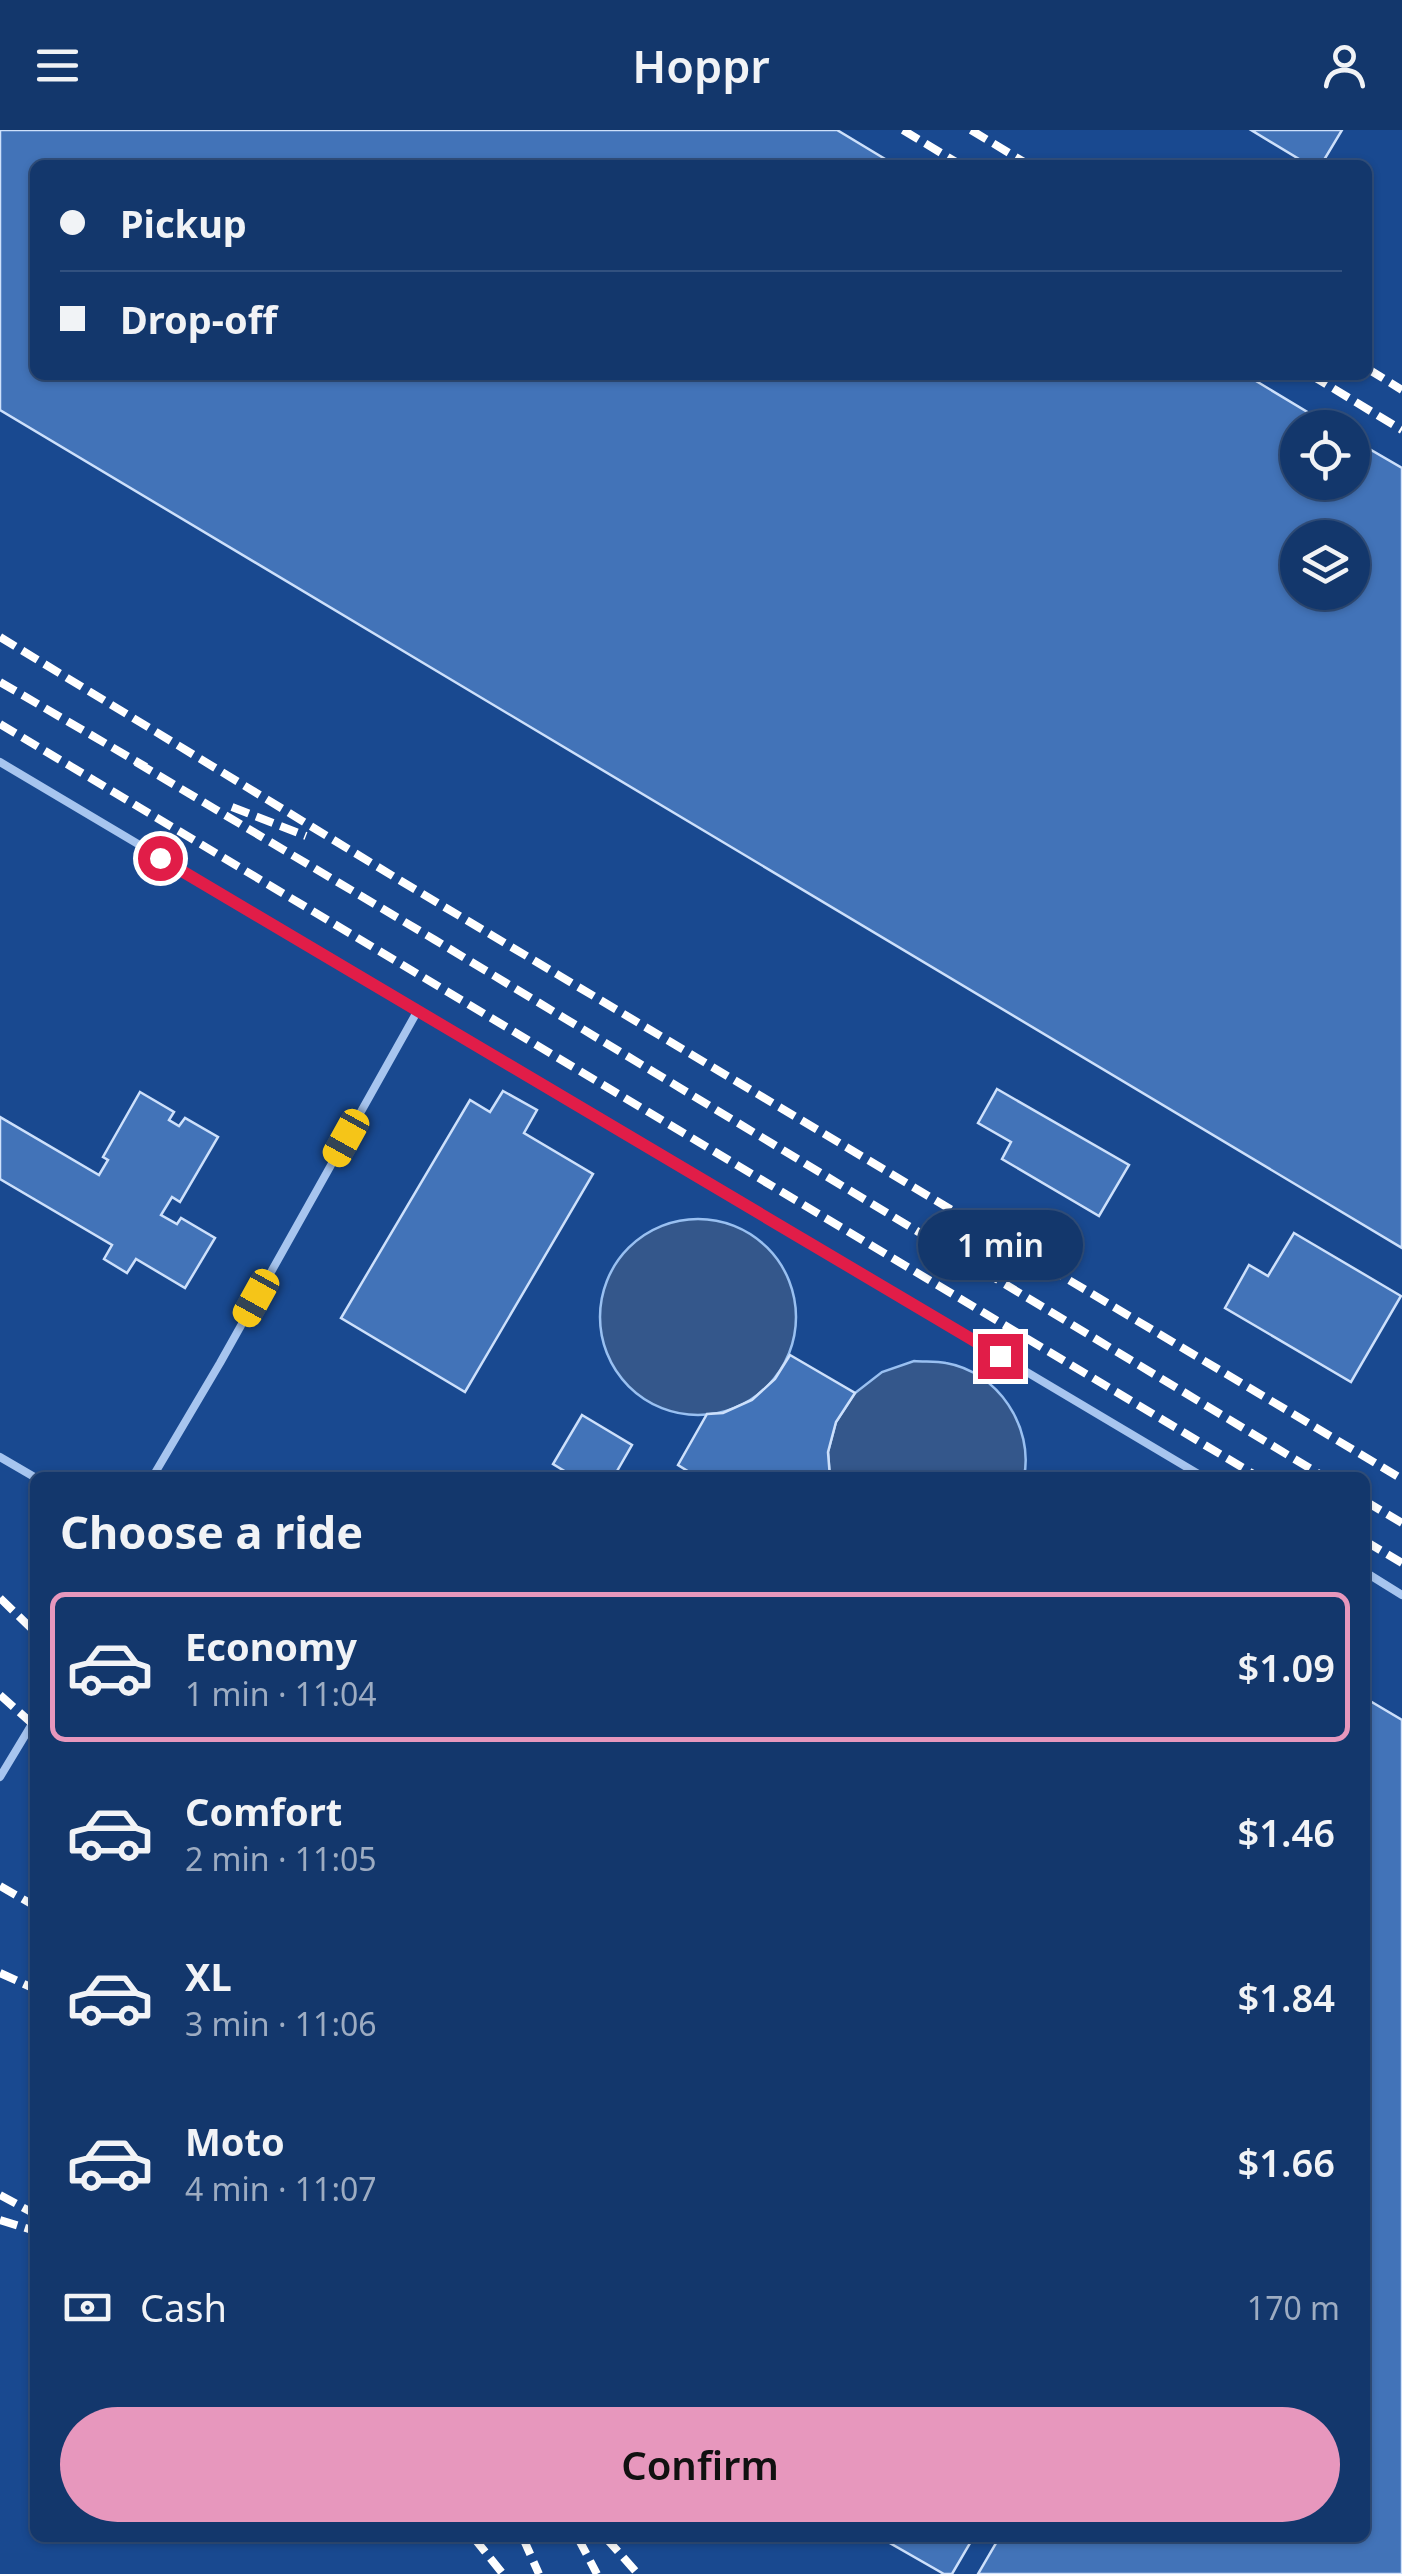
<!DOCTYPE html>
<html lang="en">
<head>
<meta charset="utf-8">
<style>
	body { margin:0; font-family:"Noto Sans",sans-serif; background:#204274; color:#f1f3f6; height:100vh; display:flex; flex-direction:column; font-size:38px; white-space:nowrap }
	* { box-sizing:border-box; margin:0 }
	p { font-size:32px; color:#9dacc2 }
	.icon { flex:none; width:55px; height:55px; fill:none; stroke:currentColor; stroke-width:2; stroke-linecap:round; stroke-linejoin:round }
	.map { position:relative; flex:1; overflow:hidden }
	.details { position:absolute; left:30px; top:1342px; width:1340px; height:1070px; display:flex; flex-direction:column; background:#13376c; border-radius:15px; box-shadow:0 2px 8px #0004,0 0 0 2px #32517f }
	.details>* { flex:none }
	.guide { position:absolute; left:30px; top:30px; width:1342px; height:220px; border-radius:15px; box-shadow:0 2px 8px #0004,0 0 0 2px #32517f; display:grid; align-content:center; height:220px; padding:0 30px; background:#13376c }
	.controls { position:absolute; left:1280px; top:280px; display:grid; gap:20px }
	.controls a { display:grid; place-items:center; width:90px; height:90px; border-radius:50%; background:#13376c; box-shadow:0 2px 8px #0004,0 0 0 2px #32517f; font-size:50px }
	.end { position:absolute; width:45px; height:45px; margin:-22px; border:12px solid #e11d48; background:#fff; box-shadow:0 0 0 5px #fff }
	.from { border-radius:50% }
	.bubble { position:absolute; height:70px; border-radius:35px; background:#13376c; box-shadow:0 2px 8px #0004,0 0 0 2px #32517f; font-size:32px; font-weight:600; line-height:70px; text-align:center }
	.car { position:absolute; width:30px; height:60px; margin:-30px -15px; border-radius:12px; box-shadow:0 0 8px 2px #0007; background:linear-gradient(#f5c518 24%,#345 0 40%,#f5c518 0 76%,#345 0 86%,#f5c518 0) }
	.guide b { display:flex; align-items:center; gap:35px; height:95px; font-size:38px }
	.guide b+b { border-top:2px solid #32517f }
	.guide i { width:25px; height:25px; background:#f1f3f6 }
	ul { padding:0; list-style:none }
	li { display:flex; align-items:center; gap:30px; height:150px; margin:0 20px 15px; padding:0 10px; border:5px solid transparent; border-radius:15px }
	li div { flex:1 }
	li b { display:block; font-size:38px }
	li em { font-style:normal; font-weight:600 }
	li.on { border-color:#e797bd }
	li>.icon { width:90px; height:90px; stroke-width:1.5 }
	h2 { padding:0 30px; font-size:45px; line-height:120px }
	.pay { display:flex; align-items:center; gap:25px; height:110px; padding:0 30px; font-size:38px }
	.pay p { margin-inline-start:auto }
	.action { display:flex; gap:20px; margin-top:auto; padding:20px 30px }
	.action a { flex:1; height:115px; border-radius:60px; background:#e797bd; color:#111; font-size:40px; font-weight:600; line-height:115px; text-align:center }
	header { display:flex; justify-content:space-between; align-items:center; height:130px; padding:0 30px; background:#13376c; font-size:45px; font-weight:600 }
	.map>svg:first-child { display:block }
	.water { fill:#34578b; stroke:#99c0f1; stroke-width:2.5 }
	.building { fill:#4273b8; stroke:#cde0fb; stroke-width:2.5; fill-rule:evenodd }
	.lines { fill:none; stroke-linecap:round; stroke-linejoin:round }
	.service { stroke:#a7c5ef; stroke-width:8 }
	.rail { stroke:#fff; stroke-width:8; stroke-dasharray:18 8; stroke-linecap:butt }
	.route { stroke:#e11d48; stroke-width:12 }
</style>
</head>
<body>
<header><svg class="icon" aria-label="menu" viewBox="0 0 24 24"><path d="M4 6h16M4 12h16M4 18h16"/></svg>Hoppr<svg class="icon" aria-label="person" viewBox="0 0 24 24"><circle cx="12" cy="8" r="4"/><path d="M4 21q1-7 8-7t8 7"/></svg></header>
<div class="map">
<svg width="1402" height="2444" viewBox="0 0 1402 2444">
	<rect width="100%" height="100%" fill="#194990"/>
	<!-- water -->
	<path class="water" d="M600 1187a98 98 0 1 1 196 0a98 98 0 1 1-196 0Z
		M 914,1231 C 924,1232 936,1231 946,1233 C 998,1242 1034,1297 1024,1347 L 830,1347 L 828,1322 L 836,1292 L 855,1263 L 882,1242 Z"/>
	<!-- building -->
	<path class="building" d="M 0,0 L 837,0 L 895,35 L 35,35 L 35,245 L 1246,245 L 1334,298 L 1298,298 L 1298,352 L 1352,352 L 1352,309 L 1402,338 L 1402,1118 L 0,280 ZM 1298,408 L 1352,408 L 1352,462 L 1298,462 Z
		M 1251,0 L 1342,0 L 1321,35 L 1309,35 Z
		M 997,959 L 1129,1035 L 1099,1086 L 1002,1029 L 1011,1012 L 978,993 Z
		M 503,961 L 537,980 L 524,1003 L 593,1044 L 465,1262 L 341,1188 L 470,970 L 490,982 Z
		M 140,962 L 174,982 L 169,990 L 179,996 L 185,988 L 218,1007 L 180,1072 L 172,1067 L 161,1085 L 177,1094 L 181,1088 L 215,1108 L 185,1158 L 136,1129 L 127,1143 L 104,1129 L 112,1115 L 0,1049 L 0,987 L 99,1045 L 108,1030 L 103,1027 Z
		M 1294,1103 L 1401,1166 L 1351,1252 L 1225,1178 L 1249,1135 L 1268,1146 Z
		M 790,1225 L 855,1263 L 836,1292 L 828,1322 L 830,1348 L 699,1348 L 678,1335 L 707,1284 L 723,1283 L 752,1270 L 775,1249 Z
		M 582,1285 L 632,1315 L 613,1348 L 576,1348 L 553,1334 Z
		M 1365,1568 L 1402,1590 L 1402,2444 L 978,2444 L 999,2408 L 1365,2408 Z
		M 881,2408 L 973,2408 L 952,2444 L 944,2444 Z"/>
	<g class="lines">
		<!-- service -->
		<path class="service" d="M 0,632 L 1205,1348
			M 0,1327 L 36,1348
			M 152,1348 L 220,1233 L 418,880
			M 1365,1442 L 1402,1465
			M 0,1647 L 35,1589"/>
		<!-- rail -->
		<path class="rail" d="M 903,0 L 961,35
			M 971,0 L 1029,35
			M 1368,239 L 1402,260
			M 1311,245 L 1402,300
			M 0,507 L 401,751 L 1402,1349
			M 0,552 L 146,637
			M 0,594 L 1260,1348
			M 136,632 L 435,810 L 1326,1348
			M 232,677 L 306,706
			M 1365,1371 L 1402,1393
			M 1365,1411 L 1402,1433
			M 0,1468 L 35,1502
			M 0,1565 L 35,1596
			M 0,1756 L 35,1776
			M 0,1843 L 35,1859
			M 0,2065 L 35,2084
			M 0,2090 L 35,2101
			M 474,2408 L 503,2444
			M 523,2408 L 539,2444
			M 578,2408 L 597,2444
			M 606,2408 L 638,2444"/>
	</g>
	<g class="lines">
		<!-- route -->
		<path class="route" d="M 160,728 L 1000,1226"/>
	</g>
</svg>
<div class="controls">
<a><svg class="icon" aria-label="locate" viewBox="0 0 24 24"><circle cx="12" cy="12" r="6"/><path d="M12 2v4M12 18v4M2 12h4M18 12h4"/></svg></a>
<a><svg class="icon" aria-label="layers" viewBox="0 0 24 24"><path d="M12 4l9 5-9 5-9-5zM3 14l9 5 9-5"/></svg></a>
</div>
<i class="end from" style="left:160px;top:728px"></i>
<i class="end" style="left:1000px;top:1226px"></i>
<div class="bubble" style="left:918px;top:1080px;width:165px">1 min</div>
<i class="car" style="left:346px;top:1008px;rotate:209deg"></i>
<i class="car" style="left:256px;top:1168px;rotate:209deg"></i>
<div class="guide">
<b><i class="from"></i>Pickup</b>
<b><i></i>Drop-off</b>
</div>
<section class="details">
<h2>Choose a ride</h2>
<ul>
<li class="on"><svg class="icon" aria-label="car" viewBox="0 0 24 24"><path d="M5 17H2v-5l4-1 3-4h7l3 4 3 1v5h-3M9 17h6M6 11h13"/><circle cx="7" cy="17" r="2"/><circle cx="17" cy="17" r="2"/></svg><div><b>Economy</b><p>1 min · 11:04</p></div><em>$1.09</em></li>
<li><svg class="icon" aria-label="car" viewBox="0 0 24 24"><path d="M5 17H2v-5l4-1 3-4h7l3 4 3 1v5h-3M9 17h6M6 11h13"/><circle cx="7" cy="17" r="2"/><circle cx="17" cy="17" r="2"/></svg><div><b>Comfort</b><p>2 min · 11:05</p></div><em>$1.46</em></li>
<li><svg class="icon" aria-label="car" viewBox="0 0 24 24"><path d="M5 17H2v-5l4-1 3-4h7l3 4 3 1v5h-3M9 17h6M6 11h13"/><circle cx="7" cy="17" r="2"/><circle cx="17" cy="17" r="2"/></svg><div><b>XL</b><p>3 min · 11:06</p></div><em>$1.84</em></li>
<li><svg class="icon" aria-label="car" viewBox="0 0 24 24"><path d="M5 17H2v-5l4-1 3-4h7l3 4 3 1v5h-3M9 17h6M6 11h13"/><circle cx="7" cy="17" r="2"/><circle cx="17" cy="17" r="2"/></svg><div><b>Moto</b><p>4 min · 11:07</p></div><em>$1.66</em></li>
</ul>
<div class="pay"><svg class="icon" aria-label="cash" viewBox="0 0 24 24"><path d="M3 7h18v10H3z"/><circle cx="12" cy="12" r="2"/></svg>Cash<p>170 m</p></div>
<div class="action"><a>Confirm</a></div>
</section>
</div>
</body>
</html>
